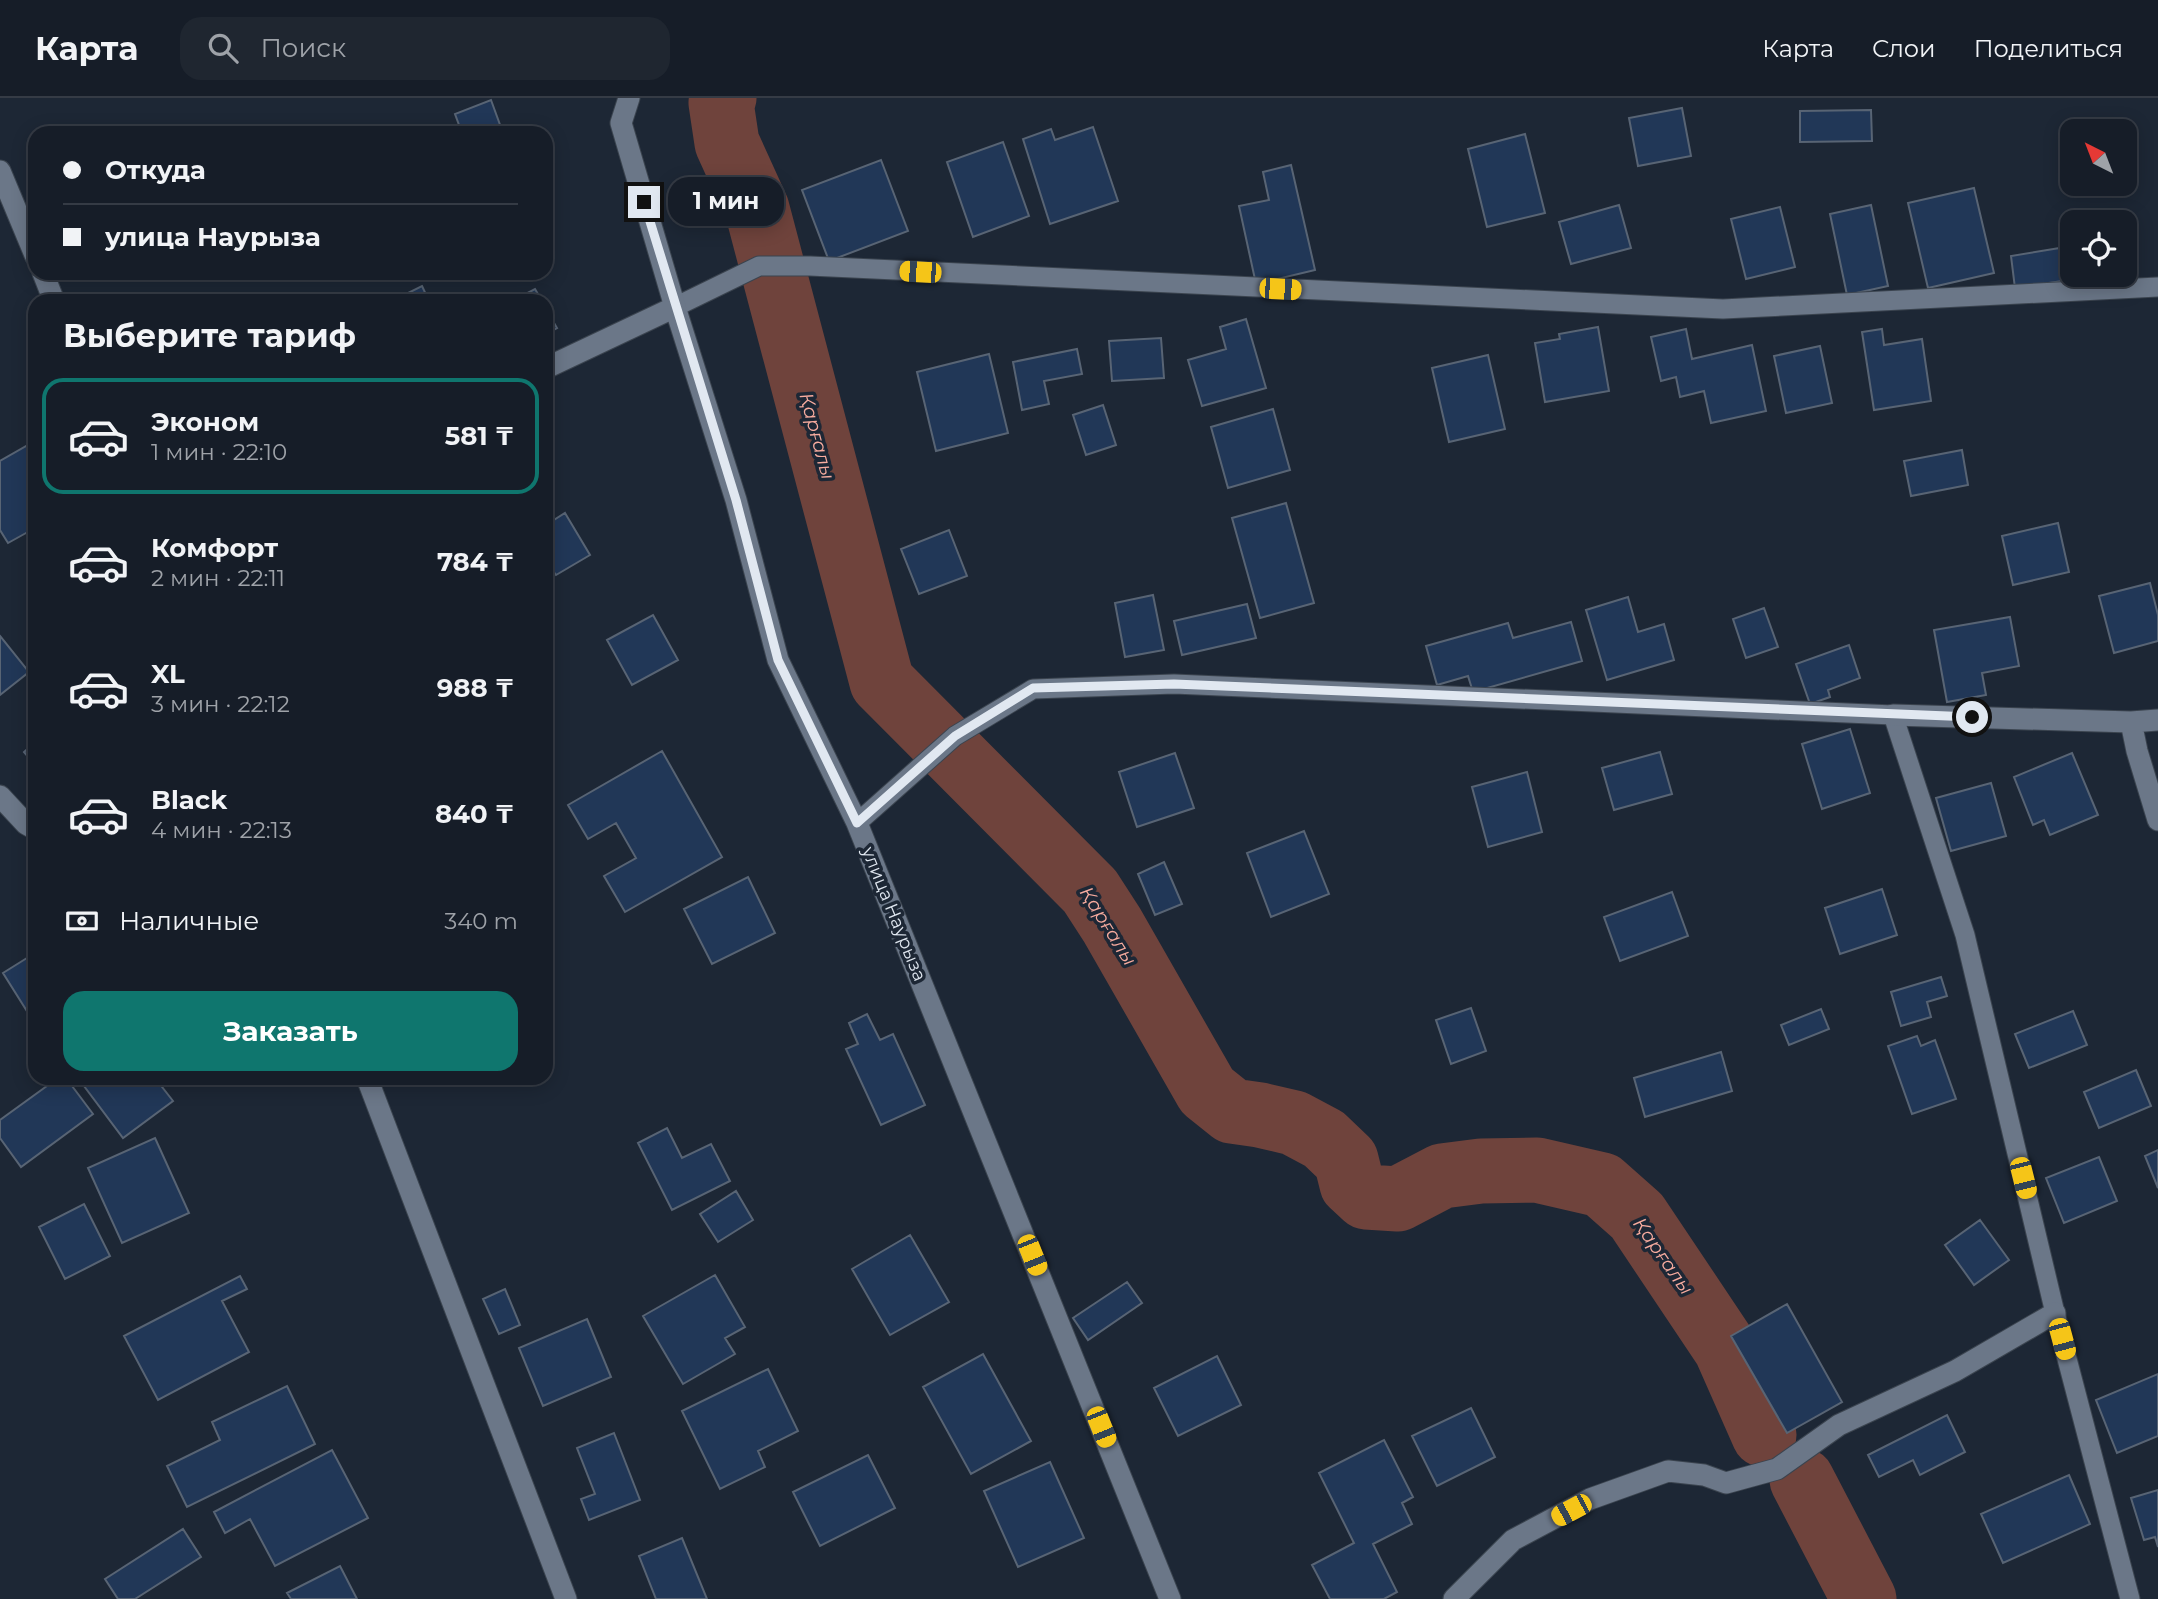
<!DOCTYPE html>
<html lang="ru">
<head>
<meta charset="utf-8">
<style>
	body { margin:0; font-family:Montserrat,sans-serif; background:#1f2630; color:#f1f3f6; height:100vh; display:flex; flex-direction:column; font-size:26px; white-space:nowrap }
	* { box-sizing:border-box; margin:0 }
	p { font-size:23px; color:#9ea2a8 }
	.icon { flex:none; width:38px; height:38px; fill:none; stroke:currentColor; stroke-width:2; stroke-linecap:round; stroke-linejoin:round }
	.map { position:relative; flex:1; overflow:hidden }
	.drawer { position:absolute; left:28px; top:196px; width:525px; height:791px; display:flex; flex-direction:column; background:#161d28; border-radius:21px; box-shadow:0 4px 18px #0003,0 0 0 2px #353b45 }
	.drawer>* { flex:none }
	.guide { position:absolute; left:28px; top:28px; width:525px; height:154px; border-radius:21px; box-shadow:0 4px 18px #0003,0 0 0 2px #353b45; display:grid; align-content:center; height:154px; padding:0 35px; background:#161d28 }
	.needle { width:46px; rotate:318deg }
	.controls { position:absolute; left:2060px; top:21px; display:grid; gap:14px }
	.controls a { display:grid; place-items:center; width:77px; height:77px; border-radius:14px; background:#161d28; box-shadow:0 4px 18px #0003,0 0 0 2px #353b45; font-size:35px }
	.end { position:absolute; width:32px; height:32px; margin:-16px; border:9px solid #e1e8f1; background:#111; box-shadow:0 0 0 4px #111 }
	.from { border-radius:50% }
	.bubble { position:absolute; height:49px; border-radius:21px; background:#161d28; box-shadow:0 4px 18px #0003,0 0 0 2px #353b45; font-size:23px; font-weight:700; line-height:49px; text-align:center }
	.car { position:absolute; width:21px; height:42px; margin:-21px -10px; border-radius:9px; box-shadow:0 0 5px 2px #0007; background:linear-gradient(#f5c518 24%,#345 0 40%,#f5c518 0 76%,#345 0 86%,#f5c518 0) }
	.guide b { display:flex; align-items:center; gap:24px; height:66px; font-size:26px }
	.guide b+b { border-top:2px solid #353b45 }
	.guide i { width:18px; height:18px; background:#f1f3f6 }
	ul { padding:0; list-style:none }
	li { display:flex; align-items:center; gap:21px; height:116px; margin:0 14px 10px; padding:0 21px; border:4px solid transparent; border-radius:21px }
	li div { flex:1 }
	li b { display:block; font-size:26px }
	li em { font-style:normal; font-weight:700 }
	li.on { border-color:#0f766e }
	li>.icon { width:63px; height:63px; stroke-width:1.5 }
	h2 { padding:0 35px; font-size:32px; line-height:84px }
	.pay { display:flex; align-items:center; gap:18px; height:77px; padding:0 35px; font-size:26px }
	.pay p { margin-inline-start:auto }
	.primary-button { display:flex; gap:14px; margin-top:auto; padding:14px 35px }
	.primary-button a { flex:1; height:80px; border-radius:21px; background:#0f766e; color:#fff; font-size:28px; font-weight:700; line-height:80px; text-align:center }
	header { display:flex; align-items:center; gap:42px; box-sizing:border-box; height:98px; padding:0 35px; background:#161d28; border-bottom:2px solid #353b45 }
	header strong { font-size:33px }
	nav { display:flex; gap:38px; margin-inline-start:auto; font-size:24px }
	.search { width:490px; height:63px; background:#1f2630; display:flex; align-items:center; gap:18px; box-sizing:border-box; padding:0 24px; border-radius:21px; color:#9ea2a8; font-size:26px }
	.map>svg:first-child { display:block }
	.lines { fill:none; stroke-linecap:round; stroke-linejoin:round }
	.river { stroke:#6f433c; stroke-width:65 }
	.building { fill:#213757; stroke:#586474; stroke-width:2 }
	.service-casing { stroke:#3b444f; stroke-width:21 }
	.minor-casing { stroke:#3b444f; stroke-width:23 }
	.tertiary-casing { stroke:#3b444f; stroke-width:23 }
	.service { stroke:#6b7788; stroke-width:19 }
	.minor { stroke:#6b7788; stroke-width:21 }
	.tertiary { stroke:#6b7788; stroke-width:21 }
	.route { stroke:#e1e8f1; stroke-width:9 }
	.labels { text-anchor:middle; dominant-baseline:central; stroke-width:7; stroke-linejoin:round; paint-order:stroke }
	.street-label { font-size:18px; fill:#e1e8f1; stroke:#1d2735 }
	.water-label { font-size:19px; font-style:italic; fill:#f8ac9f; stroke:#1d2735 }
</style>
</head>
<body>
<header>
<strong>Карта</strong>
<div class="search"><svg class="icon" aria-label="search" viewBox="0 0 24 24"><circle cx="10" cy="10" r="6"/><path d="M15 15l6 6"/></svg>Поиск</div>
<nav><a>Карта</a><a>Слои</a><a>Поделиться</a></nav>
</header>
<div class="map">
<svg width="2158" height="1501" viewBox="0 0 2158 1501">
	<rect width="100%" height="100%" fill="#1d2735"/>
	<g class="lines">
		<!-- river -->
		<path class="river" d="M 724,0 L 721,5 L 727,45 L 757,111 L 882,584 L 1090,793 L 1112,827 L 1207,993 L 1232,1013 L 1260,1017 L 1294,1025 L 1324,1041 L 1346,1062 L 1352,1086 L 1366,1099 L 1398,1101 L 1442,1078 L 1481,1073 L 1537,1072 L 1602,1087 L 1637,1118 L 1726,1251 L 1764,1337
			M 1802,1382 L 1864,1501"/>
	</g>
	<!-- building -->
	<path class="building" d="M 491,2 L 503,35 L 462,35 L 455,16 Z
		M 1682,10 L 1691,58 L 1638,68 L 1629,20 Z
		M 1871,12 L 1872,43 L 1800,44 L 1800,13 Z
		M 1093,29 L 1118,103 L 1050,126 L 1023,41 L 1051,31 L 1055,42 Z
		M 1525,36 L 1545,115 L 1487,129 L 1468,51 Z
		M 1003,44 L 1029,118 L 973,139 L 947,64 Z
		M 881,62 L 908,133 L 829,163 L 802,92 Z
		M 1291,67 L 1315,172 L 1256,186 L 1239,108 L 1269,102 L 1263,74 Z
		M 1974,90 L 1994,175 L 1928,190 L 1908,105 Z
		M 1619,107 L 1631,150 L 1571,166 L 1559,124 Z
		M 1871,107 L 1888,188 L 1847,197 L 1830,116 Z
		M 1780,109 L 1795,169 L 1746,181 L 1731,121 Z
		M 2072,148 L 2072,177 L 2096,178 L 2015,190 L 2011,158 Z
		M 422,188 L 429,203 L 392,203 Z
		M 535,191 L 542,203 L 512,203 Z
		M 546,211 L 557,230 L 546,236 Z
		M 1246,221 L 1266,290 L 1202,308 L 1188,262 L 1226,251 L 1220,229 Z
		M 1598,229 L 1609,293 L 1545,304 L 1535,245 L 1560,241 L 1559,236 Z
		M 1686,231 L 1692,261 L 1752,247 L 1766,313 L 1711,325 L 1704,293 L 1680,299 L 1676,279 L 1661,283 L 1651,239 Z
		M 1882,231 L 1884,247 L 1922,241 L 1931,303 L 1874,312 L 1862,234 Z
		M 1161,240 L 1164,280 L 1112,283 L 1109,243 Z
		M 1820,248 L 1832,305 L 1786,315 L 1774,258 Z
		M 1077,251 L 1082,276 L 1044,283 L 1049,306 L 1022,312 L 1013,264 Z
		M 989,256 L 1008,335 L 936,353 L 917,274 Z
		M 1488,257 L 1505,331 L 1449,344 L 1432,270 Z
		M 1103,307 L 1116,347 L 1086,357 L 1073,317 Z
		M 1273,311 L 1290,372 L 1228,390 L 1211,329 Z
		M 35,343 L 35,430 L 8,445 L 0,432 L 0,363 Z
		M 1962,352 L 1968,387 L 1911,398 L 1904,363 Z
		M 1286,405 L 1314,505 L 1260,520 L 1232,420 Z
		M 565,415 L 590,457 L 556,477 L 546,463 L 546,427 Z
		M 2058,425 L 2069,474 L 2013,487 L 2002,438 Z
		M 949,432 L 967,478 L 919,496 L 901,451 Z
		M 2150,485 L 2158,517 L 2158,543 L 2114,555 L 2099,498 Z
		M 1153,497 L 1164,552 L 1125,559 L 1115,505 Z
		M 1628,499 L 1638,534 L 1664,526 L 1674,562 L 1607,582 L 1586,512 Z
		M 1247,506 L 1256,540 L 1182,557 L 1174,523 Z
		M 1764,510 L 1778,549 L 1746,560 L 1733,521 Z
		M 653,517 L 678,562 L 632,587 L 607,542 Z
		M 2010,519 L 2019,568 L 1982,575 L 1986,597 L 1947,604 L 1934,532 Z
		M 1571,524 L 1582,563 L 1473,594 L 1468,578 L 1437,587 L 1426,548 L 1508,525 L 1513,540 Z
		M 0,538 L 29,574 L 0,597 Z
		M 1849,547 L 1860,580 L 1828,592 L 1830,599 L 1810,606 L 1796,566 Z
		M 1850,631 L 1870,695 L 1822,711 L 1802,646 Z
		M 35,644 L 35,667 L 24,654 Z
		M 662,653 L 722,759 L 625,814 L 604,778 L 636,760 L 616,725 L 588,741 L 568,707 Z
		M 1660,654 L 1672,696 L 1614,712 L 1602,670 Z
		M 1175,655 L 1194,710 L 1137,729 L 1119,674 Z
		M 2072,655 L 2098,717 L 2050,737 L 2044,722 L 2033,727 L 2014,679 Z
		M 1527,674 L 1542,734 L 1488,749 L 1472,689 Z
		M 1991,685 L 2006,738 L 1951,753 L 1936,700 Z
		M 1304,733 L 1329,796 L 1271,819 L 1247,755 Z
		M 1164,764 L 1182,806 L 1155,817 L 1138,776 Z
		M 748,779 L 775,835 L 712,866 L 684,811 Z
		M 1882,791 L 1897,837 L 1840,856 L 1825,810 Z
		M 1672,794 L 1688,838 L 1620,863 L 1604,819 Z
		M 35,855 L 35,926 L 3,875 Z
		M 1941,879 L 1947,898 L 1927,904 L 1931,919 L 1901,928 L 1891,894 Z
		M 1471,910 L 1486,953 L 1451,966 L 1436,922 Z
		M 1821,911 L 1829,931 L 1789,947 L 1781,927 Z
		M 2073,913 L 2087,947 L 2029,970 L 2015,936 Z
		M 867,916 L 880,942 L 893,936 L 925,1007 L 881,1027 L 846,951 L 858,946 L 849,925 Z
		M 1917,938 L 1921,948 L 1935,942 L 1956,1001 L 1912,1016 L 1888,948 Z
		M 1721,954 L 1732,993 L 1645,1019 L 1634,980 Z
		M 2136,972 L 2151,1008 L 2099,1030 L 2084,994 Z
		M 58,980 L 66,980 L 93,1016 L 21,1069 L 0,1040 L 0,1022 Z
		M 78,980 L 155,980 L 173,1003 L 123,1040 Z
		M 667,1030 L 682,1060 L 711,1046 L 730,1083 L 672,1112 L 638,1045 Z
		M 155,1040 L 189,1115 L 122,1145 L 88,1070 Z
		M 2158,1052 L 2158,1090 L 2145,1058 Z
		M 2099,1059 L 2117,1103 L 2064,1125 L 2046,1080 Z
		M 736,1093 L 753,1122 L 718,1144 L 700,1116 Z
		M 84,1106 L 110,1158 L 65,1181 L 39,1129 Z
		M 1980,1122 L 2009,1162 L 1974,1187 L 1945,1147 Z
		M 910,1137 L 949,1204 L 890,1237 L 852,1171 Z
		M 715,1177 L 745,1229 L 725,1240 L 735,1256 L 683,1286 L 643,1218 Z
		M 240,1178 L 247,1191 L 222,1203 L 249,1254 L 158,1302 L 124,1238 Z
		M 1127,1184 L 1142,1205 L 1088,1242 L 1073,1220 Z
		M 505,1191 L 520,1227 L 499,1236 L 483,1201 Z
		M 1787,1206 L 1842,1304 L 1787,1335 L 1731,1238 Z
		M 587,1221 L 611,1279 L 543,1308 L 519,1250 Z
		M 983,1256 L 1031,1343 L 971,1376 L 923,1289 Z
		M 1217,1258 L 1241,1307 L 1178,1338 L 1154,1290 Z
		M 768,1271 L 798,1333 L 758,1353 L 765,1369 L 720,1391 L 682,1313 Z
		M 2158,1276 L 2158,1338 L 2117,1355 L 2096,1302 Z
		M 287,1288 L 315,1346 L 187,1409 L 167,1368 L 220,1342 L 212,1324 Z
		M 1471,1310 L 1495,1359 L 1437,1388 L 1412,1338 Z
		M 1947,1317 L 1965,1354 L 1920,1377 L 1913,1362 L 1879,1379 L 1868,1357 Z
		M 614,1335 L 640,1402 L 589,1422 L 581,1401 L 595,1396 L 577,1350 Z
		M 1384,1342 L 1413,1399 L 1402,1405 L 1412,1426 L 1373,1446 L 1397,1494 L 1384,1501 L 1330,1501 L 1312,1467 L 1354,1445 L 1319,1375 Z
		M 332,1352 L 368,1420 L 275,1468 L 250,1421 L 225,1435 L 214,1414 Z
		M 868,1357 L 895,1410 L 820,1448 L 793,1394 Z
		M 1050,1364 L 1084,1440 L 1018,1469 L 984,1393 Z
		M 2069,1377 L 2090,1426 L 2003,1465 L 1981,1416 Z
		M 2158,1392 L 2158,1449 L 2155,1439 L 2144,1442 L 2131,1400 Z
		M 183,1431 L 201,1459 L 135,1501 L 118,1501 L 105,1481 Z
		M 682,1440 L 707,1501 L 656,1501 L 639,1458 Z
		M 340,1468 L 357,1501 L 291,1501 L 287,1495 Z"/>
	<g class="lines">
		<!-- service casing -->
		<g class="service-casing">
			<path id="service" d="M 675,209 L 759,168 L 810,168 L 1723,211 L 2158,189
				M 857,725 L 955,638 L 1033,591 L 1174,586 L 1893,617 L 1965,837 L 2055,1215 L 2130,1501"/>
		</g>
		<!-- minor casing -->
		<g class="minor-casing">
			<path id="minor" d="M 629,0 L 621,25 L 675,209 L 736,402 L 778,562 L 857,725 L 1170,1501
				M 546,270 L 675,209
				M 1893,617 L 2131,624
				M 2158,622 L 2131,624 L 2137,653 L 2158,722
				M 0,698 L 26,726 L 35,731
				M 1454,1501 L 1513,1442 L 1590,1401 L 1668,1373 L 1704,1377 L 1726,1385 L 1777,1371 L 1839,1327 L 1955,1273 L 2055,1215"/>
		</g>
		<!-- tertiary casing -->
		<g class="tertiary-casing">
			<path id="tertiary" d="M 0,73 L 35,157
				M 43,175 L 54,203
				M 367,980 L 566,1501"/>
		</g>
		<!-- service -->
		<use href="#service" class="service"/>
		<!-- minor -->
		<use href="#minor" class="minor"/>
		<!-- tertiary -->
		<use href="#tertiary" class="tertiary"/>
	</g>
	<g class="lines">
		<!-- route -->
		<path class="route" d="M 644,104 L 736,402 L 778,562 L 857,725 L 955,638 L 1033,590 L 1174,586 L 1972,619"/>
	</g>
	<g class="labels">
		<!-- street labels -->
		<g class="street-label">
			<text transform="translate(894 816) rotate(68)">улица Наурыза</text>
		</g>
		<!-- water labels -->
		<g class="water-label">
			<text transform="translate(817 338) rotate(75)">Қарғалы</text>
			<text transform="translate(1108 828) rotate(58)">Қарғалы</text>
			<text transform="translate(1663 1158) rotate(55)">Қарғалы</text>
		</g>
	</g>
</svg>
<div class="controls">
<a><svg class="needle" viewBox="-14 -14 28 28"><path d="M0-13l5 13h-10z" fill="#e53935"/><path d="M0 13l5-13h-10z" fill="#9ea2a8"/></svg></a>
<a><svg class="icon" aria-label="locate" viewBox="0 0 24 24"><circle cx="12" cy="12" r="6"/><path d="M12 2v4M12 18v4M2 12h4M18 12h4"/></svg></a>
</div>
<i class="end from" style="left:1972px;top:619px"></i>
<i class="end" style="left:644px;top:104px"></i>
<div class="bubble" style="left:668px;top:79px;width:116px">1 мин</div>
<i class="car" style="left:920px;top:174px;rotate:273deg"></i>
<i class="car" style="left:1280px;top:191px;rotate:93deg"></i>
<i class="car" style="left:2023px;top:1080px;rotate:166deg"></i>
<i class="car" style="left:1032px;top:1157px;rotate:158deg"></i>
<i class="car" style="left:2062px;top:1241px;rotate:165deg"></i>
<i class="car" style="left:1101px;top:1329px;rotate:158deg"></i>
<i class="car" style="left:1571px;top:1412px;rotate:242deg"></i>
<div class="guide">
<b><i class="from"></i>Откуда</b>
<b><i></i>улица Наурыза</b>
</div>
<section class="drawer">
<h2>Выберите тариф</h2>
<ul>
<li class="on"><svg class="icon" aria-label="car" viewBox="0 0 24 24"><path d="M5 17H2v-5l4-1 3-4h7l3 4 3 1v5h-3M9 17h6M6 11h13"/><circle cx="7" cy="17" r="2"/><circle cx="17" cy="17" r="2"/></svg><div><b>Эконом</b><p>1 мин · 22:10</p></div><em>581 ₸</em></li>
<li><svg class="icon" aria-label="car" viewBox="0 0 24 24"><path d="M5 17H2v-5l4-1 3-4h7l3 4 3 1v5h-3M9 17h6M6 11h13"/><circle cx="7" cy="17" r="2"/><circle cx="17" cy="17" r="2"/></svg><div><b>Комфорт</b><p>2 мин · 22:11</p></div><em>784 ₸</em></li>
<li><svg class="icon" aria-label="car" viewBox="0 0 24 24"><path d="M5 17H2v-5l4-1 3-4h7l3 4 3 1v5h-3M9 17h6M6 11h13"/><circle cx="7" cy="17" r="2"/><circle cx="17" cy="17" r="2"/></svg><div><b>XL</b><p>3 мин · 22:12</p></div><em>988 ₸</em></li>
<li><svg class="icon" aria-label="car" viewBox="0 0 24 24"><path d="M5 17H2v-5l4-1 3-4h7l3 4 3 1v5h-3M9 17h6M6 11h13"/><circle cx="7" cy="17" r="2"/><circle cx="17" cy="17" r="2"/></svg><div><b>Black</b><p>4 мин · 22:13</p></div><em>840 ₸</em></li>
</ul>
<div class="pay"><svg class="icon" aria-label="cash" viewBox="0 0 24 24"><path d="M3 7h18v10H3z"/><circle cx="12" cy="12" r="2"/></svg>Наличные<p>340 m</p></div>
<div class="primary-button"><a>Заказать</a></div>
</section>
</div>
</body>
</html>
